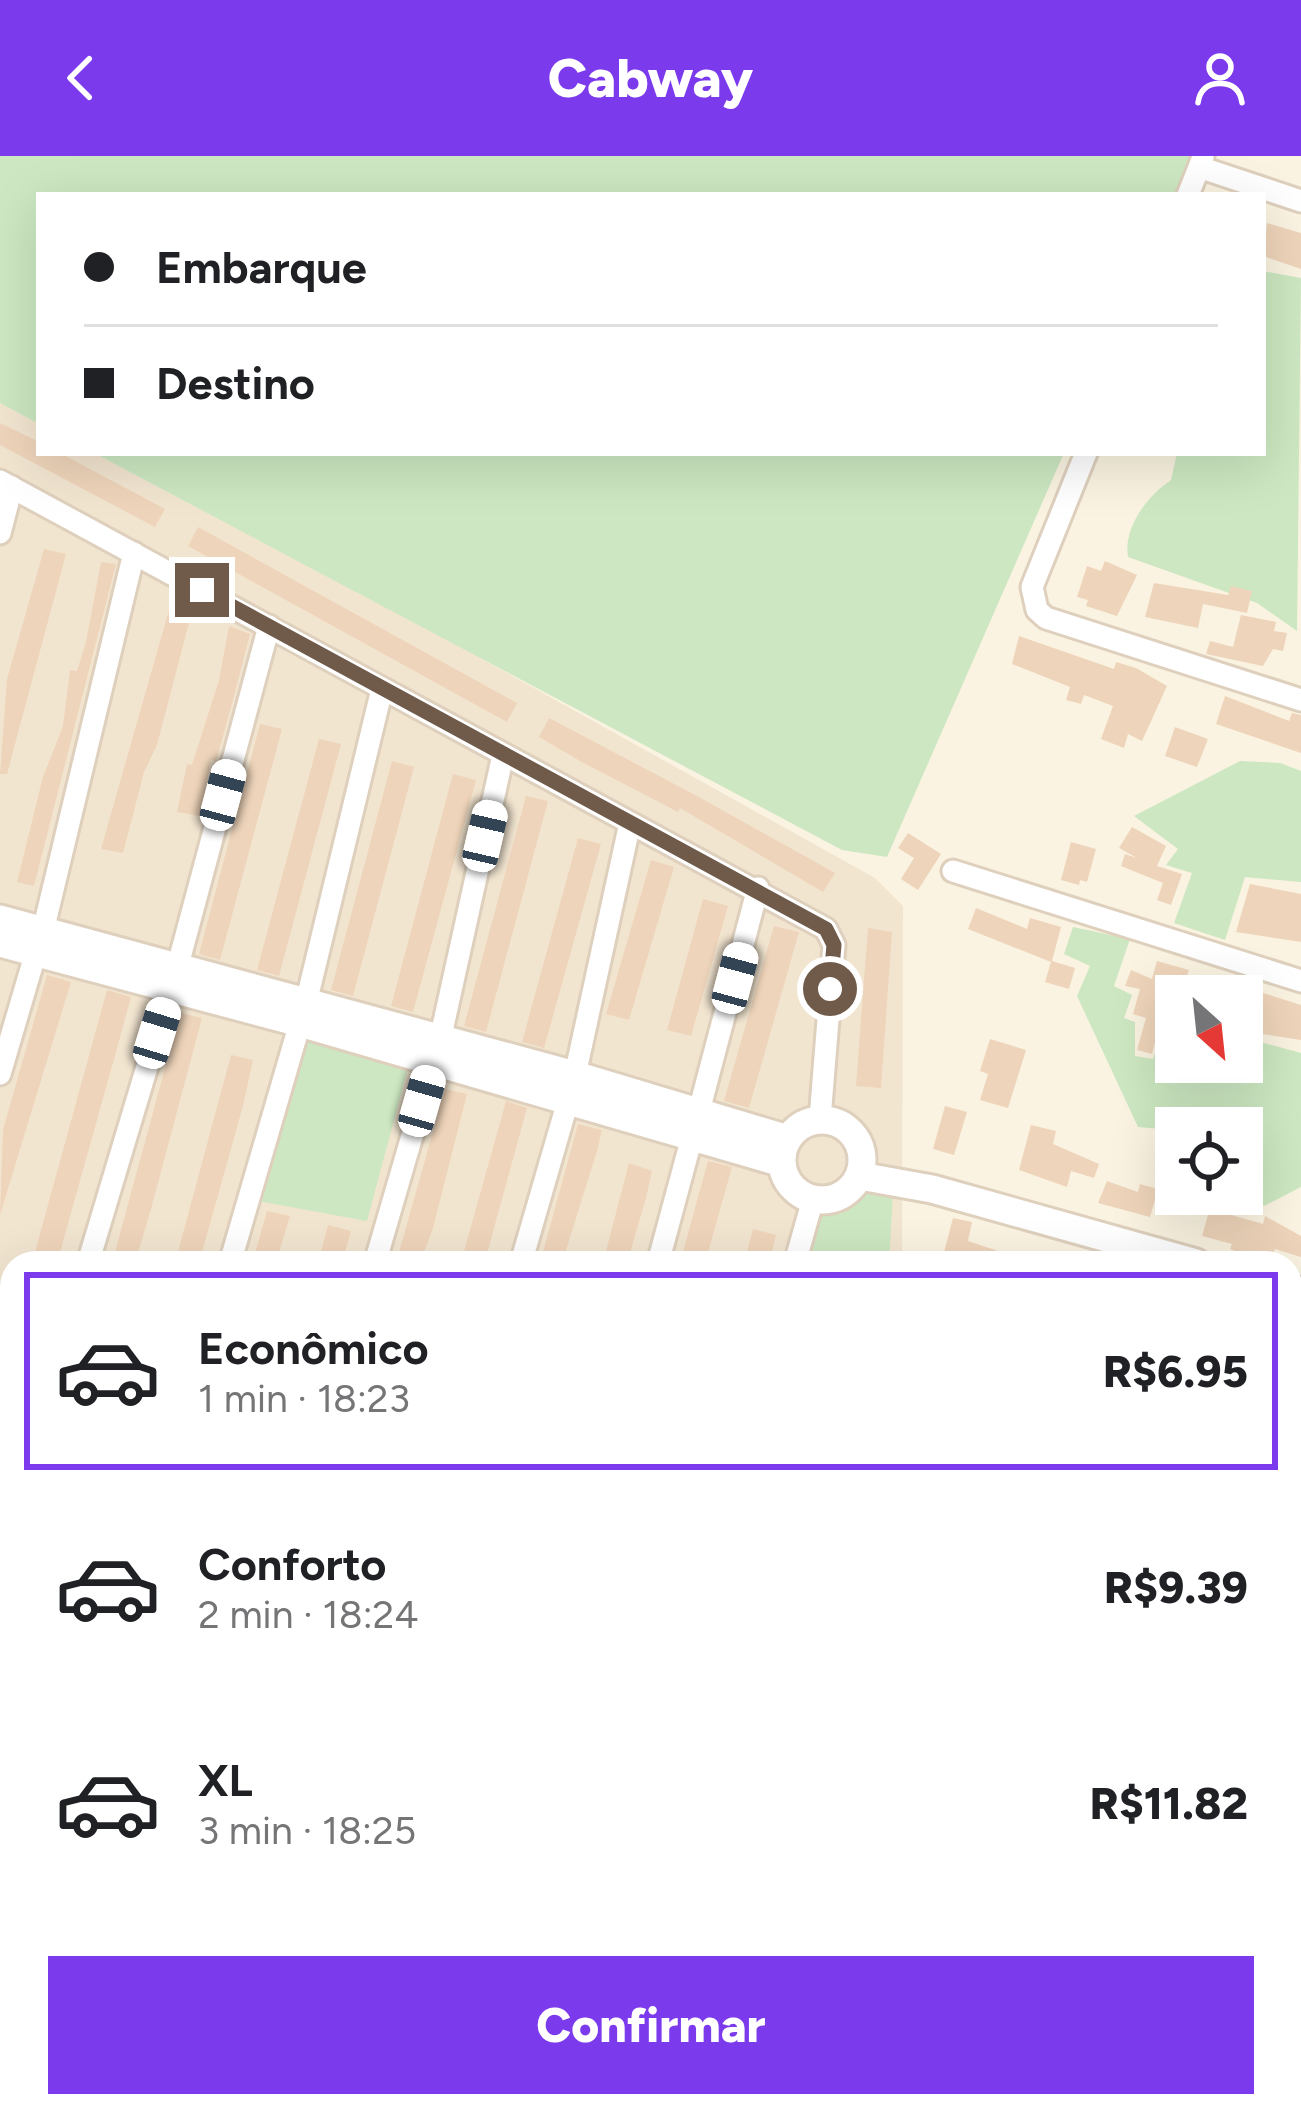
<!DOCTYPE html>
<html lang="pt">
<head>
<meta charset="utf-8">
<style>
	body { margin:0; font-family:Figtree,sans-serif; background:#f6f6f6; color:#202124; height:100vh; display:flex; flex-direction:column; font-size:45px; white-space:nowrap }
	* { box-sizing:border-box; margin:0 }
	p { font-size:39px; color:#757577 }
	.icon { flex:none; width:66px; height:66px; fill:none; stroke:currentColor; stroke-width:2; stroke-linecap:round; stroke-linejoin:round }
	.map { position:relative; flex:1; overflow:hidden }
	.details { position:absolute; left:0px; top:1095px; width:1302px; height:867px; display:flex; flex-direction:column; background:#fff; border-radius:36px 36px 0 0; box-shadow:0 12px 48px #0002 }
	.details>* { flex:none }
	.banner { position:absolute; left:36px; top:36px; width:1230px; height:264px; border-radius:0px; box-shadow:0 12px 48px #0002; display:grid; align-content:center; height:264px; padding:0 48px; background:#fff }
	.needle { width:78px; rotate:153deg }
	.buttons { position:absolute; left:1155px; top:819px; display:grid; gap:24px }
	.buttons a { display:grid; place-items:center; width:108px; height:108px; border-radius:0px; background:#fff; box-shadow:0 12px 48px #0002; font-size:60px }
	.end { position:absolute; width:54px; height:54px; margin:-27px; border:15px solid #705b4a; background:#fff; box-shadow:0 0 0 6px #fff }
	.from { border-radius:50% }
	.car { position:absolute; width:36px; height:72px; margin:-36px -18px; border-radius:15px; box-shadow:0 0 9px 3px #0007; background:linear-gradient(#fff 24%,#345 0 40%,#fff 0 76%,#345 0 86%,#fff 0) }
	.banner b { display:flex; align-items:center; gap:42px; height:114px; font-size:45px }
	.banner b+b { border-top:3px solid #e0e0e0 }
	.banner i { width:30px; height:30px; background:#202124 }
	ul { padding:21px 0 0; list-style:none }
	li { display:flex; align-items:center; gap:36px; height:198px; margin:0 24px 18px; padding:0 24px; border:6px solid transparent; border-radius:0px }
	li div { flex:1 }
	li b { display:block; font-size:45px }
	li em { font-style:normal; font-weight:800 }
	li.current { border-color:#7c3aed }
	li>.icon { width:108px; height:108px; stroke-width:1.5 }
	.primary-button { display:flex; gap:24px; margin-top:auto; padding:24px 48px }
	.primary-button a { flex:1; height:138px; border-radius:0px; background:#7c3aed; color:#fff; font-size:48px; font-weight:800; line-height:138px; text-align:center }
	header { display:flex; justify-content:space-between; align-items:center; height:156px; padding:0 48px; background:#7c3aed; color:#fff; font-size:54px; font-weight:800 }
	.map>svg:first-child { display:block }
	.residential { fill:#f2e5d0 }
	.green { fill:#cce7c1 }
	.building { fill:#eed4ba }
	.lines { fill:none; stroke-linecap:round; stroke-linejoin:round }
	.minor-casing { stroke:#ded0bd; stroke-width:27 }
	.tertiary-casing { stroke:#ded0bd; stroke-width:33 }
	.minor { stroke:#fff; stroke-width:21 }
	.tertiary { stroke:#fff; stroke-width:27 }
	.route { stroke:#705b4a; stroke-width:15 }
</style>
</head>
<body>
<header><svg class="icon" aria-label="back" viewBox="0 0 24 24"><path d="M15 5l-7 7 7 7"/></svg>Cabway<svg class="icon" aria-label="person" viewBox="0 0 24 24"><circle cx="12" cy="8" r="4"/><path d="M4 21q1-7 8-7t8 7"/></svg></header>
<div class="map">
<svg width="1301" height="1961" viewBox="0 0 1301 1961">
	<rect width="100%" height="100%" fill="#faf3e1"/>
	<!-- residential -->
	<path class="residential" d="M 0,247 L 39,268 L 39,297 L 94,297 L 455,488 L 875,722 L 903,750 L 902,1107 L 12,1107 L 12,1621 L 0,1610 Z
		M 380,1950 L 847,1950 L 846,1961 L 393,1961 Z"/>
	<!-- green -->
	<path class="green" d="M 0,0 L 1194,0 L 1177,39 L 39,39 L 39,268 L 0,247 Z
		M 1263,115 L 1301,122 L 1297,475 L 1257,447 L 1128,401 C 1123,372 1147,340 1171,324 L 1177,297 L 1263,297 Z
		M 94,297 L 1064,297 L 887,701 L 842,694 Z
		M 1240,605 L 1280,607 L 1301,615 L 1301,726 L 1245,721 L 1225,784 L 1174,767 L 1192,717 L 1166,709 L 1178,693 L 1134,660 Z
		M 1073,771 L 1130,783 L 1114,830 L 1132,839 L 1124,862 L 1135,866 L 1135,900 L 1153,903 L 1158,889 L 1176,896 L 1176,906 L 1242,906 L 1242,881 L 1301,897 L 1301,1031 L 1262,1051 L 1242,1045 L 1242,972 L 1176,972 L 1176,987 L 1161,1008 L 1155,996 L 1162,973 L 1138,971 L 1077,840 L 1090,810 L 1064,798 Z
		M 300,883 L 408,912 L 367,1065 L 258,1045 Z
		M 868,1032 L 893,1037 L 889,1107 L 809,1107 L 821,1056 L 847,1048 Z
		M 1290,1189 L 1301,1193 L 1301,1332 L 1290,1331 Z
		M 975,1950 L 1155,1950 L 1160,1961 L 972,1961 Z"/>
	<!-- building -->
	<path class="building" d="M 1267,67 L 1301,77 L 1301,113 L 1263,100 Z
		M 0,267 L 39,286 L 39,297 L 60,297 L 165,353 L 155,371 L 0,289 Z
		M 198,371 L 517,547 L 507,566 L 188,390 Z
		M 44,393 L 66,398 L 7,618 L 0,618 L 7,523 Z
		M 1105,405 L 1137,419 L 1117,460 L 1086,450 L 1088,444 L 1077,441 L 1087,410 L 1101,415 Z
		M 101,406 L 116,408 L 34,730 L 17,726 L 43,621 L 63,570 L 70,514 L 77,515 L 86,486 Z
		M 1154,427 L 1228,439 L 1231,430 L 1252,435 L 1247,457 L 1203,448 L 1198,472 L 1145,461 Z
		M 169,454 L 191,459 L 157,589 L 144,616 L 123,697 L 101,693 Z
		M 1241,459 L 1276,466 L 1274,475 L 1287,477 L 1283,495 L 1273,493 L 1263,510 L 1206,498 L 1210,485 L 1233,491 Z
		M 229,470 L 250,478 L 232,548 L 216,605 L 211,604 L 200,660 L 177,656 L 187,608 L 192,609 L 219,524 Z
		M 1019,480 L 1114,513 L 1116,506 L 1136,512 L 1167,530 L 1142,585 L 1128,578 L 1124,592 L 1101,583 L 1113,550 L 1084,539 L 1081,548 L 1066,544 L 1070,531 L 1012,508 Z
		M 1225,540 L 1289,565 L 1292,557 L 1301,559 L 1301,597 L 1216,568 Z
		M 549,562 L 697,640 L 835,717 L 823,736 L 680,652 L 678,656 L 580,605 L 539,581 Z
		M 260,568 L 282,573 L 220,804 L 199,798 Z
		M 1175,571 L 1208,583 L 1197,611 L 1165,600 Z
		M 319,583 L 341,588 L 279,820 L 257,814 Z
		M 392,605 L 414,611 L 353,840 L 331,834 Z
		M 453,618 L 476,624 L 413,856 L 391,850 Z
		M 526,640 L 548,645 L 486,876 L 464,870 Z
		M 1132,671 L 1166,690 L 1157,710 L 1182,718 L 1171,749 L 1157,744 L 1163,727 L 1121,710 L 1125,698 L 1137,702 L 1119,692 Z
		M 908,677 L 941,698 L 918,734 L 901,723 L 914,702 L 898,692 Z
		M 578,682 L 601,688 L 544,892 L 522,886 Z
		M 1071,686 L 1096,693 L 1087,726 L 1080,724 L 1079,729 L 1061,724 Z
		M 651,704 L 674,711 L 629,864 L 606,858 Z
		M 1250,728 L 1301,738 L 1301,786 L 1236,776 Z
		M 703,743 L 728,750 L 691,880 L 667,874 Z
		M 976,752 L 1027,773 L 1030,762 L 1061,771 L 1052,805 L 1075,812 L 1069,833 L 1045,826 L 1051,806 L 968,773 Z
		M 774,770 L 799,776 L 749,952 L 724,945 Z
		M 868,772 L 892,776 L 881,932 L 856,930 Z
		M 1157,805 L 1189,814 L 1185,826 L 1221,836 L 1176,840 L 1176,889 L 1156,883 L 1152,898 L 1137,894 L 1146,862 L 1133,858 L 1140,833 L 1125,830 L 1131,814 L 1152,823 Z
		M 47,819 L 71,826 L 0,1059 L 3,974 Z
		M 1247,832 L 1301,849 L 1301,884 L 1242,875 Z
		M 107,834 L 131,841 L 116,896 L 57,1107 L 32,1107 Z
		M 180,857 L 202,862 L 151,1053 L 135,1107 L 112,1107 Z
		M 990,883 L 1026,894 L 1008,952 L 980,944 L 988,918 L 980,915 Z
		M 231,899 L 253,904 L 243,950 L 199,1107 L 175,1107 Z
		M 445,933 L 467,938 L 433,1072 L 420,1107 L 396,1107 Z
		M 506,945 L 527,952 L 485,1105 L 463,1099 Z
		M 945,950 L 967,956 L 954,999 L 933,993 Z
		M 578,968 L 602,974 L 597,995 L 562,1107 L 540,1107 Z
		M 1031,969 L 1056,975 L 1053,988 L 1099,1008 L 1094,1022 L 1071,1015 L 1067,1031 L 1019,1014 Z
		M 708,1005 L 732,1011 L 705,1107 L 695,1107 L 681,1103 Z
		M 629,1007 L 652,1015 L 646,1042 L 627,1107 L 603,1107 Z
		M 1107,1025 L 1138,1036 L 1140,1028 L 1158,1033 L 1150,1061 L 1098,1047 Z
		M 1198,1038 L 1233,1038 L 1228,1058 L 1263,1068 L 1265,1060 L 1301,1080 L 1301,1101 L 1275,1093 L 1268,1107 L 1250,1107 L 1252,1102 L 1230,1093 L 1232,1088 L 1202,1080 L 1208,1059 L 1193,1054 Z
		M 267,1055 L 290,1060 L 276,1106 L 254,1101 Z
		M 953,1062 L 972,1066 L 968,1085 L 998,1095 L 994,1107 L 943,1100 Z
		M 328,1069 L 351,1075 L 342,1107 L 318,1107 Z
		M 753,1073 L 776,1079 L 769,1107 L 744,1107 Z"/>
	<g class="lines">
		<!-- minor casing -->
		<g class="minor-casing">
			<path id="minor" d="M 1199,11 L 1301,45
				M 1188,39 L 1203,1
				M 1086,297 L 1032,431 L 1037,454 L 1046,462 L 1301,544
				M 0,325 L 826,773 L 834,789 L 820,963
				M 0,377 L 12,331
				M 953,715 L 1301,825
				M 43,775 L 134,397
				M 178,809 L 269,470
				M 306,847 L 382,533
				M 0,918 L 36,796
				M 575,919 L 630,667
				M 699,955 L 758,732
				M 88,1107 L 171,831
				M 230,1107 L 300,867
				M 375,1107 L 440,884 L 503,599
				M 521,1107 L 568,945
				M 658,1107 L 692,981
				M 795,1107 L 813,1043
				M 1,1400 L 12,1362
				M 1290,1456 L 1301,1460
				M 0,1517 L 12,1528
				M 0,1634 L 12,1644
				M 0,1684 L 12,1667
				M 1290,1718 L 1301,1721
				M 1290,1869 L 1301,1832
				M 362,1950 L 374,1961
				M 484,1950 L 496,1961
				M 0,1958 L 12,1928
				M 215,1961 L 220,1950
				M 559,1961 L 562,1950
				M 702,1961 L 705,1950
				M 769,1961 L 770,1950
				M 972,1961 L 975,1950
				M 1114,1961 L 1118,1950
				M 1263,1961 L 1266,1950"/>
		</g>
		<!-- tertiary casing -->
		<g class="tertiary-casing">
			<path id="tertiary" d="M 0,763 L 575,919 L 788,983
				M 0,787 L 300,867 L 782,1007
				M782 1004a40 40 0 1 1 80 0a40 40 0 1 1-80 0Z
				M 860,1020 L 932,1033 L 1196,1107
				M 1290,1133 L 1301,1136"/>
		</g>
		<!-- minor -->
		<use href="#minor" class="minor"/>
		<!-- tertiary -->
		<use href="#tertiary" class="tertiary"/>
	</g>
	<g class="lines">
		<!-- route -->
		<path class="route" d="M 202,434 L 826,773 L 834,789 L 830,833"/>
	</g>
</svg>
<div class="buttons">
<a><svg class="needle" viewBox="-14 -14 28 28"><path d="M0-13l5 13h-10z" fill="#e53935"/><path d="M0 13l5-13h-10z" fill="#757577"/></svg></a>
<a><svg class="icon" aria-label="locate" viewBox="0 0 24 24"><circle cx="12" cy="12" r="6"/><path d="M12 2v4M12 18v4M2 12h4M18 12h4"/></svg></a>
</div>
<i class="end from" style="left:830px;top:833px"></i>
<i class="end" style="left:202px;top:434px"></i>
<i class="car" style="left:223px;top:639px;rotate:15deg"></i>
<i class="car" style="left:485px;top:680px;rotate:13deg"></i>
<i class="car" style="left:735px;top:822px;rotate:15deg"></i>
<i class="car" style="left:157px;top:877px;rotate:17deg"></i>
<i class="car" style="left:422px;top:945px;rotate:16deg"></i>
<div class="banner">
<b><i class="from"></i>Embarque</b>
<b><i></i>Destino</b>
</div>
<section class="details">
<ul>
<li class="current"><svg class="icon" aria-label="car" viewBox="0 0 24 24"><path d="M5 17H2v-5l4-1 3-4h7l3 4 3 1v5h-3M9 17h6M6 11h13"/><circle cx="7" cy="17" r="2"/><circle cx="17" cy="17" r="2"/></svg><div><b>Econômico</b><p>1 min · 18:23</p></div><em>R$6.95</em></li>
<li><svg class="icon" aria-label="car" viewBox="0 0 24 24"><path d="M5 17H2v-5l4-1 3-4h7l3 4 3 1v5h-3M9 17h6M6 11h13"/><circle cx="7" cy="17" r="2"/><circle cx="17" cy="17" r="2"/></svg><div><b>Conforto</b><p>2 min · 18:24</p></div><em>R$9.39</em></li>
<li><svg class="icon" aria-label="car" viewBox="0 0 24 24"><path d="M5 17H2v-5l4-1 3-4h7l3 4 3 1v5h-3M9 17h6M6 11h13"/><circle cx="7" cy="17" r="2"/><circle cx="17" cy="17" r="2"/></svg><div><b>XL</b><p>3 min · 18:25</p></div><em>R$11.82</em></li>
</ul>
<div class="primary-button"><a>Confirmar</a></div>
</section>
</div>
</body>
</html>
